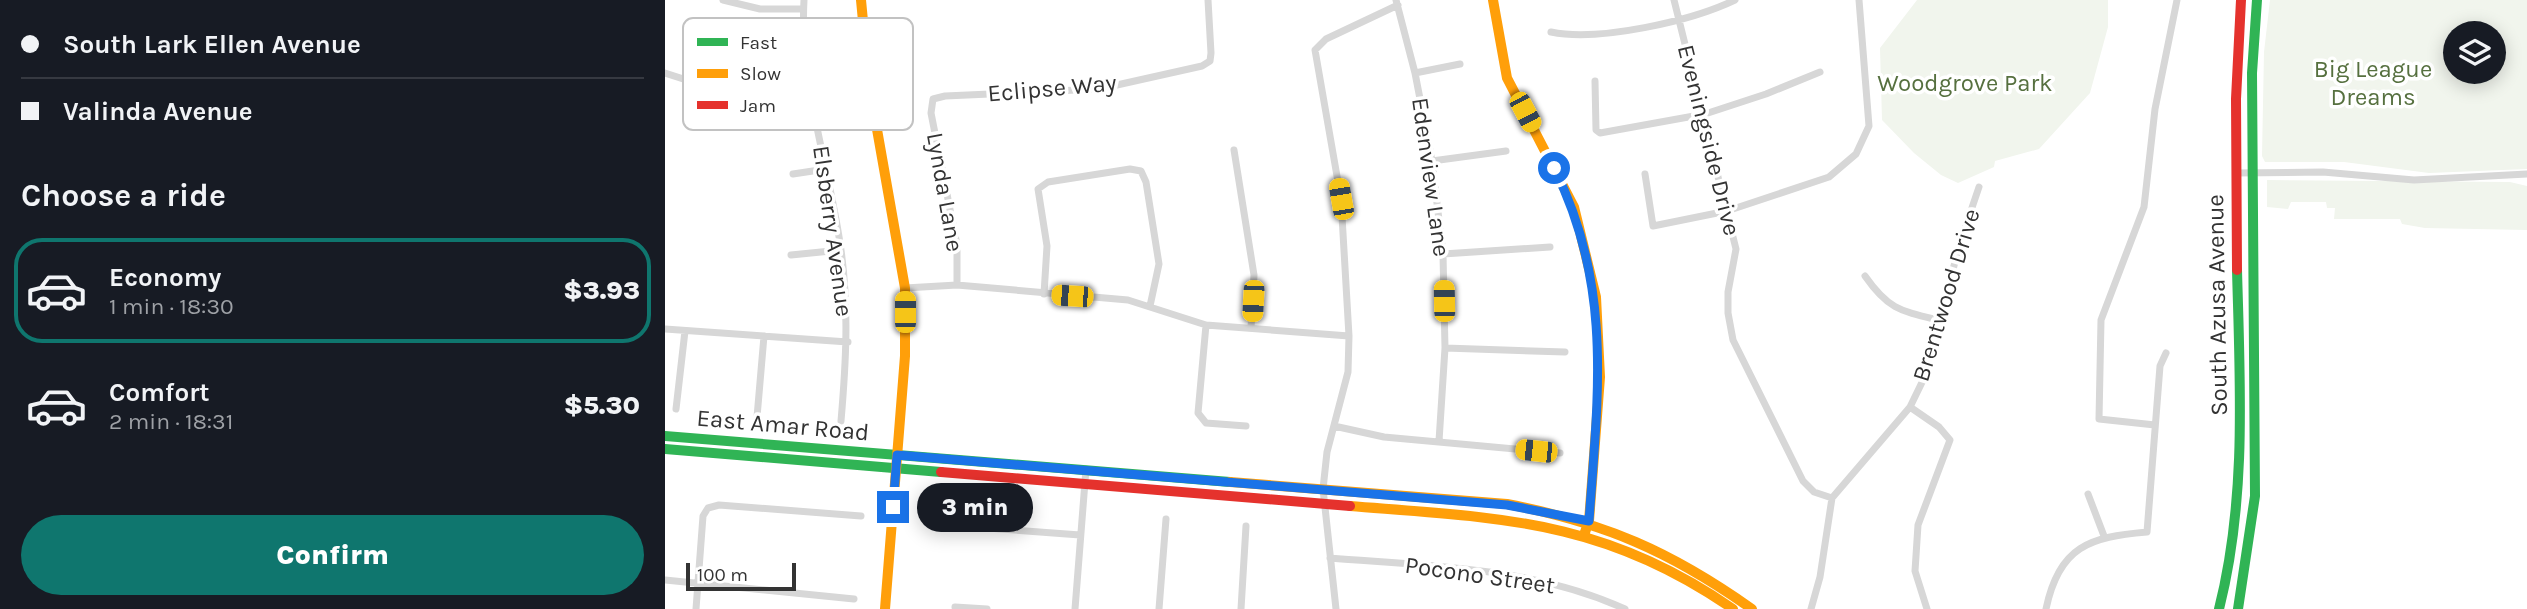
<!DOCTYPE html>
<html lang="en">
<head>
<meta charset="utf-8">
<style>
	body { margin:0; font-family:Karla,sans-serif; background:#242831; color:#f1f3f6; height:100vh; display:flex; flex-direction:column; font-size:26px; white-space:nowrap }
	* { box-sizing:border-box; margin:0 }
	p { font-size:23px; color:#9ea1a6 }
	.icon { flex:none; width:38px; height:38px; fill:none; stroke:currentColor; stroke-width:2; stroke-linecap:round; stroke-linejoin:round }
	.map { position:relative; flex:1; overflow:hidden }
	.sheet { display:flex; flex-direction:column; background:#171b24; width:665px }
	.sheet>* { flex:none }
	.top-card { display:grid; align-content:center; height:154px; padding:0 21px; background:#171b24 }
	.buttons { position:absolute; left:1778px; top:21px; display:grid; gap:14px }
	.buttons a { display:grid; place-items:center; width:63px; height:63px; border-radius:50%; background:#171b24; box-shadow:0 4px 18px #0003; font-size:35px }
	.scale { position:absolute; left:21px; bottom:18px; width:110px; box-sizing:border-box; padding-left:7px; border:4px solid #333; border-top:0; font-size:19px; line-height:24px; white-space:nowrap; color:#333; -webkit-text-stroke:5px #fff; paint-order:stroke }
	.end { position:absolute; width:32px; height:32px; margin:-16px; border:9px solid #1a73e8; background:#fff; box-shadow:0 0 0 4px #fff }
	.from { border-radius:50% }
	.bubble { position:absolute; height:49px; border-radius:24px; background:#171b24; box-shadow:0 4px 18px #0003; font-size:23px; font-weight:800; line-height:49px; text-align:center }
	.car { position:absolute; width:21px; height:42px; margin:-21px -10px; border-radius:9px; box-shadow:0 0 5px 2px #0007; background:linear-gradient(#f5c518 24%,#345 0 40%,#f5c518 0 76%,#345 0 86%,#f5c518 0) }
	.top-card b { display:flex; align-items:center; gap:24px; height:66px; font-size:26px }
	.top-card b+b { border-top:2px solid #363941 }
	.top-card i { width:18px; height:18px; background:#f1f3f6 }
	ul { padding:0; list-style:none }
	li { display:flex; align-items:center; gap:21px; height:105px; margin:0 14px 10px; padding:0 7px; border:4px solid transparent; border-radius:28px }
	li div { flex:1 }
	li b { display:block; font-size:26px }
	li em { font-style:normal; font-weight:800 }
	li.selected { border-color:#0f766e }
	li>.icon { width:63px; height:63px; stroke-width:1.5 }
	h2 { padding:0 21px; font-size:32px; line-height:84px }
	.action { display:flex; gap:14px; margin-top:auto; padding:14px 21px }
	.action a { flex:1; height:80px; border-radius:42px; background:#0f766e; color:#fff; font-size:28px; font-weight:800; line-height:80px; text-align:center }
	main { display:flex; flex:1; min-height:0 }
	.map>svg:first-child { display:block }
	.green { fill:#f1f5ed; fill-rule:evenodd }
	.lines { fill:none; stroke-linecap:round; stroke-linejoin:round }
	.street { stroke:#d7d7d7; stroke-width:7 }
	.fast { stroke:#30b455; stroke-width:10 }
	.slow { stroke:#ff9f0a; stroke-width:10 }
	.jam { stroke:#e5322d; stroke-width:10 }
	.route { stroke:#1a73e8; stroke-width:9 }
	.labels { text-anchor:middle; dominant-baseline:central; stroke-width:7; stroke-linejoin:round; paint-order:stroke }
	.park-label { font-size:24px; fill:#56703f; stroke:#fff }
	.street-label { font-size:24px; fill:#333; stroke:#fff }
	.key { fill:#fff; stroke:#c2c2c2; stroke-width:2 }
	.key-label { font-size:19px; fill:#333 }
</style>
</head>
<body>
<main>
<section class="sheet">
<div class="top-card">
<b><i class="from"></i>South Lark Ellen Avenue</b>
<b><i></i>Valinda Avenue</b>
</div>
<h2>Choose a ride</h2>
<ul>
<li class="selected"><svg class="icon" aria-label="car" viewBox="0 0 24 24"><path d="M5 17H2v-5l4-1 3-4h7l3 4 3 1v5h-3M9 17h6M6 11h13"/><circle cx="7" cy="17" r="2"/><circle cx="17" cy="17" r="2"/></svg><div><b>Economy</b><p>1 min · 18:30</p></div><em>$3.93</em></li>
<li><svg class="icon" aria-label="car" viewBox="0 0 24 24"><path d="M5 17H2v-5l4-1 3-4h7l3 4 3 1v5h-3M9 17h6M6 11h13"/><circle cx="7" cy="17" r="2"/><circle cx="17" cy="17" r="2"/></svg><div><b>Comfort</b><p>2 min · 18:31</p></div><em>$5.30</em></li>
</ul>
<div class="action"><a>Confirm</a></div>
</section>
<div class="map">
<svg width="1862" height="609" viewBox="0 0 1862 609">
	<rect width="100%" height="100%" fill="#fff"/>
	<!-- green -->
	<path class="green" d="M 1252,0 L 1443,0 L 1443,27 L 1425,93 L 1374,149 L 1330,161 L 1329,167 L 1293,183 L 1276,175 L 1249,153 L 1217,120 L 1215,48 Z
		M 1605,0 L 1862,0 L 1862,169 L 1764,173 L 1679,162 L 1600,162 L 1597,156 L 1599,52 ZM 1790,33 L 1829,33 L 1829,72 L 1790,72 Z
		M 1602,180 L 1845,182 L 1862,186 L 1862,230 L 1760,228 L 1737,224 L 1735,219 L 1669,219 L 1670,208 L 1662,208 L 1661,202 L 1626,202 L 1623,209 L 1602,207 Z"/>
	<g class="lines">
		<!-- street -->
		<path class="street" d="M 58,0 L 95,9 L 138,9
			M 139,0 C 134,84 165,167 176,250 C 184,308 181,363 176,421
			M 731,0 L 750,73 L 767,161 L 778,254 L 780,348 L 774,441
			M 1009,0 L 1071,249 L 1063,292 L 1063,313 L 1068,340 L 1138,481 L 1149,492 L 1167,498
			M 886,32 C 934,42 1026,21 1070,0
			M 0,73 L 62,93 L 85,96 L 145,89
			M 750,73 L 795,64
			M 930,81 L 931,130 L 935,133 L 1040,114 L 1101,94 L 1155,72
			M 569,150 L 589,275 L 586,328
			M 767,161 L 841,151
			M 1571,173 L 1658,172 L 1749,180 L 1862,174
			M 128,174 L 161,169
			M 980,174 L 988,226 L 1062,211 L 1164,177 L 1191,154 L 1204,126 L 1194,0
			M 778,254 L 885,247
			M 126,255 L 176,250
			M 1200,276 C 1223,309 1235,311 1273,320
			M 292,285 L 292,245 L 266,113 L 268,99 L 280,96 L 434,89 L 537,66 L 545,61 L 546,53 L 543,0
			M 240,288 L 292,285 L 463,300 L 541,325 L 684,336
			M 379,294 L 382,246 L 373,189 L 383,182 L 465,169 L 476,171 L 481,182 L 494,264 L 485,306
			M 541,325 L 533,413 L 541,423 L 581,426
			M 0,329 L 183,342
			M 780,348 L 900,352
			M 1245,407 L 1274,427 L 1285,440 L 1253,525 L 1250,571 L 1262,609
			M 11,409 L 20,331
			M 92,417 L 99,336
			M 1490,425 L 1434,419 L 1436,320 L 1479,207 L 1490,109 L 1512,0
			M 669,426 L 719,437 L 895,453
			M 1423,494 L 1439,536
			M 295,526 L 415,535
			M 665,558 C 765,566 868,567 960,609
			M 0,580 L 189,599
			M 290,607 L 322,609
			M 31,609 L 38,516 L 43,508 L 54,505 L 196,516
			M 410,609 L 421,469
			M 494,609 L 501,519
			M 576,609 L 581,526
			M 671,609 L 658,489 L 662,452 L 683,372 L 684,336 L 676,199 L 650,50 L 661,39 L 733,5
			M 1146,609 L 1155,577 L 1167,498 L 1245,407 L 1262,372 L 1294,246 L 1314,187
			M 1381,609 C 1394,546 1425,537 1482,532 L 1495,366 L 1501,353"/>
		<!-- fast -->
		<path class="fast" d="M 0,436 L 565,482
			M 0,449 L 276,472
			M 1554,609 C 1582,499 1575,383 1572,270
			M 1573,609 L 1590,496 L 1587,73 L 1592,0"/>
		<!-- slow -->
		<path class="slow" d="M 196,0 L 204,84 L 240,288 L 240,356 L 220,609
			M 828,0 L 842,78 L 909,207 L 931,297 L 935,377 L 924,521 L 919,535
			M 565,482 L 842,504 C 940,523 1005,551 1087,609
			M 685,506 C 835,518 939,519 1068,609"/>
		<!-- jam -->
		<path class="jam" d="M 1572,270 L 1571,99 L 1576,0
			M 276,472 L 685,506"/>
	</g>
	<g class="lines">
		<!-- route -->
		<path class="route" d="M 228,507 L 232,455 L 842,505 L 924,521 C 933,395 948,285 889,168"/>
	</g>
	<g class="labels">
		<!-- park labels -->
		<g class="park-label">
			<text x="1708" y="69">Big League<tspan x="1708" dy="28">Dreams</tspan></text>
			<text x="1300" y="83">Woodgrove Park</text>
		</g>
		<!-- street labels -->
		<g class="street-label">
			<text transform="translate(387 88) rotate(-5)">Eclipse Way</text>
			<text transform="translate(1044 140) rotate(76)">Eveningside Drive</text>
			<text transform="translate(766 177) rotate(82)">Edenview Lane</text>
			<text transform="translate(280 192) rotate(80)">Lynda Lane</text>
			<text transform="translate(168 231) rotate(82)">Elsberry Avenue</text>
			<text transform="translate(1281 295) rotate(-73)">Brentwood Drive</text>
			<text transform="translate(1552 305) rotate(-91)">South Azusa Avenue</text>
			<text transform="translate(118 425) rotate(5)">East Amar Road</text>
			<text transform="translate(815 575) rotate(8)">Pocono Street</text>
		</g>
	</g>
	<!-- legend -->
	<rect x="18" y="18" width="230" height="112" rx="10" class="key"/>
	<rect x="32" y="38" width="31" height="8" fill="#30b455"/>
	<rect x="32" y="69" width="31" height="9" fill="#ff9f0a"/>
	<rect x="32" y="101" width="31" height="8" fill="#e5322d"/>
	<g class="key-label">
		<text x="75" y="49">Fast</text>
		<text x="75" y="80">Slow</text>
		<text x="75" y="112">Jam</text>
	</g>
</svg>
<div class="buttons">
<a><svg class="icon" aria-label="layers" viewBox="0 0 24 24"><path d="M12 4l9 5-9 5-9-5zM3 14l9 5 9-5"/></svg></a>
</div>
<div class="scale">100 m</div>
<i class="end from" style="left:889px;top:168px"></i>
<i class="end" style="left:228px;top:507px"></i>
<div class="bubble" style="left:252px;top:483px;width:116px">3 min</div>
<i class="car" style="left:860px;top:112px;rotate:152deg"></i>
<i class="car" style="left:676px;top:199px;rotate:350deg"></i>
<i class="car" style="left:407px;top:296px;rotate:274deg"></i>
<i class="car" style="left:588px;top:301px;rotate:183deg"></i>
<i class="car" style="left:779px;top:301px;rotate:359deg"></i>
<i class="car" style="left:240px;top:312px;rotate:0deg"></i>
<i class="car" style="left:871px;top:451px;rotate:276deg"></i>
</div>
</main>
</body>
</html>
